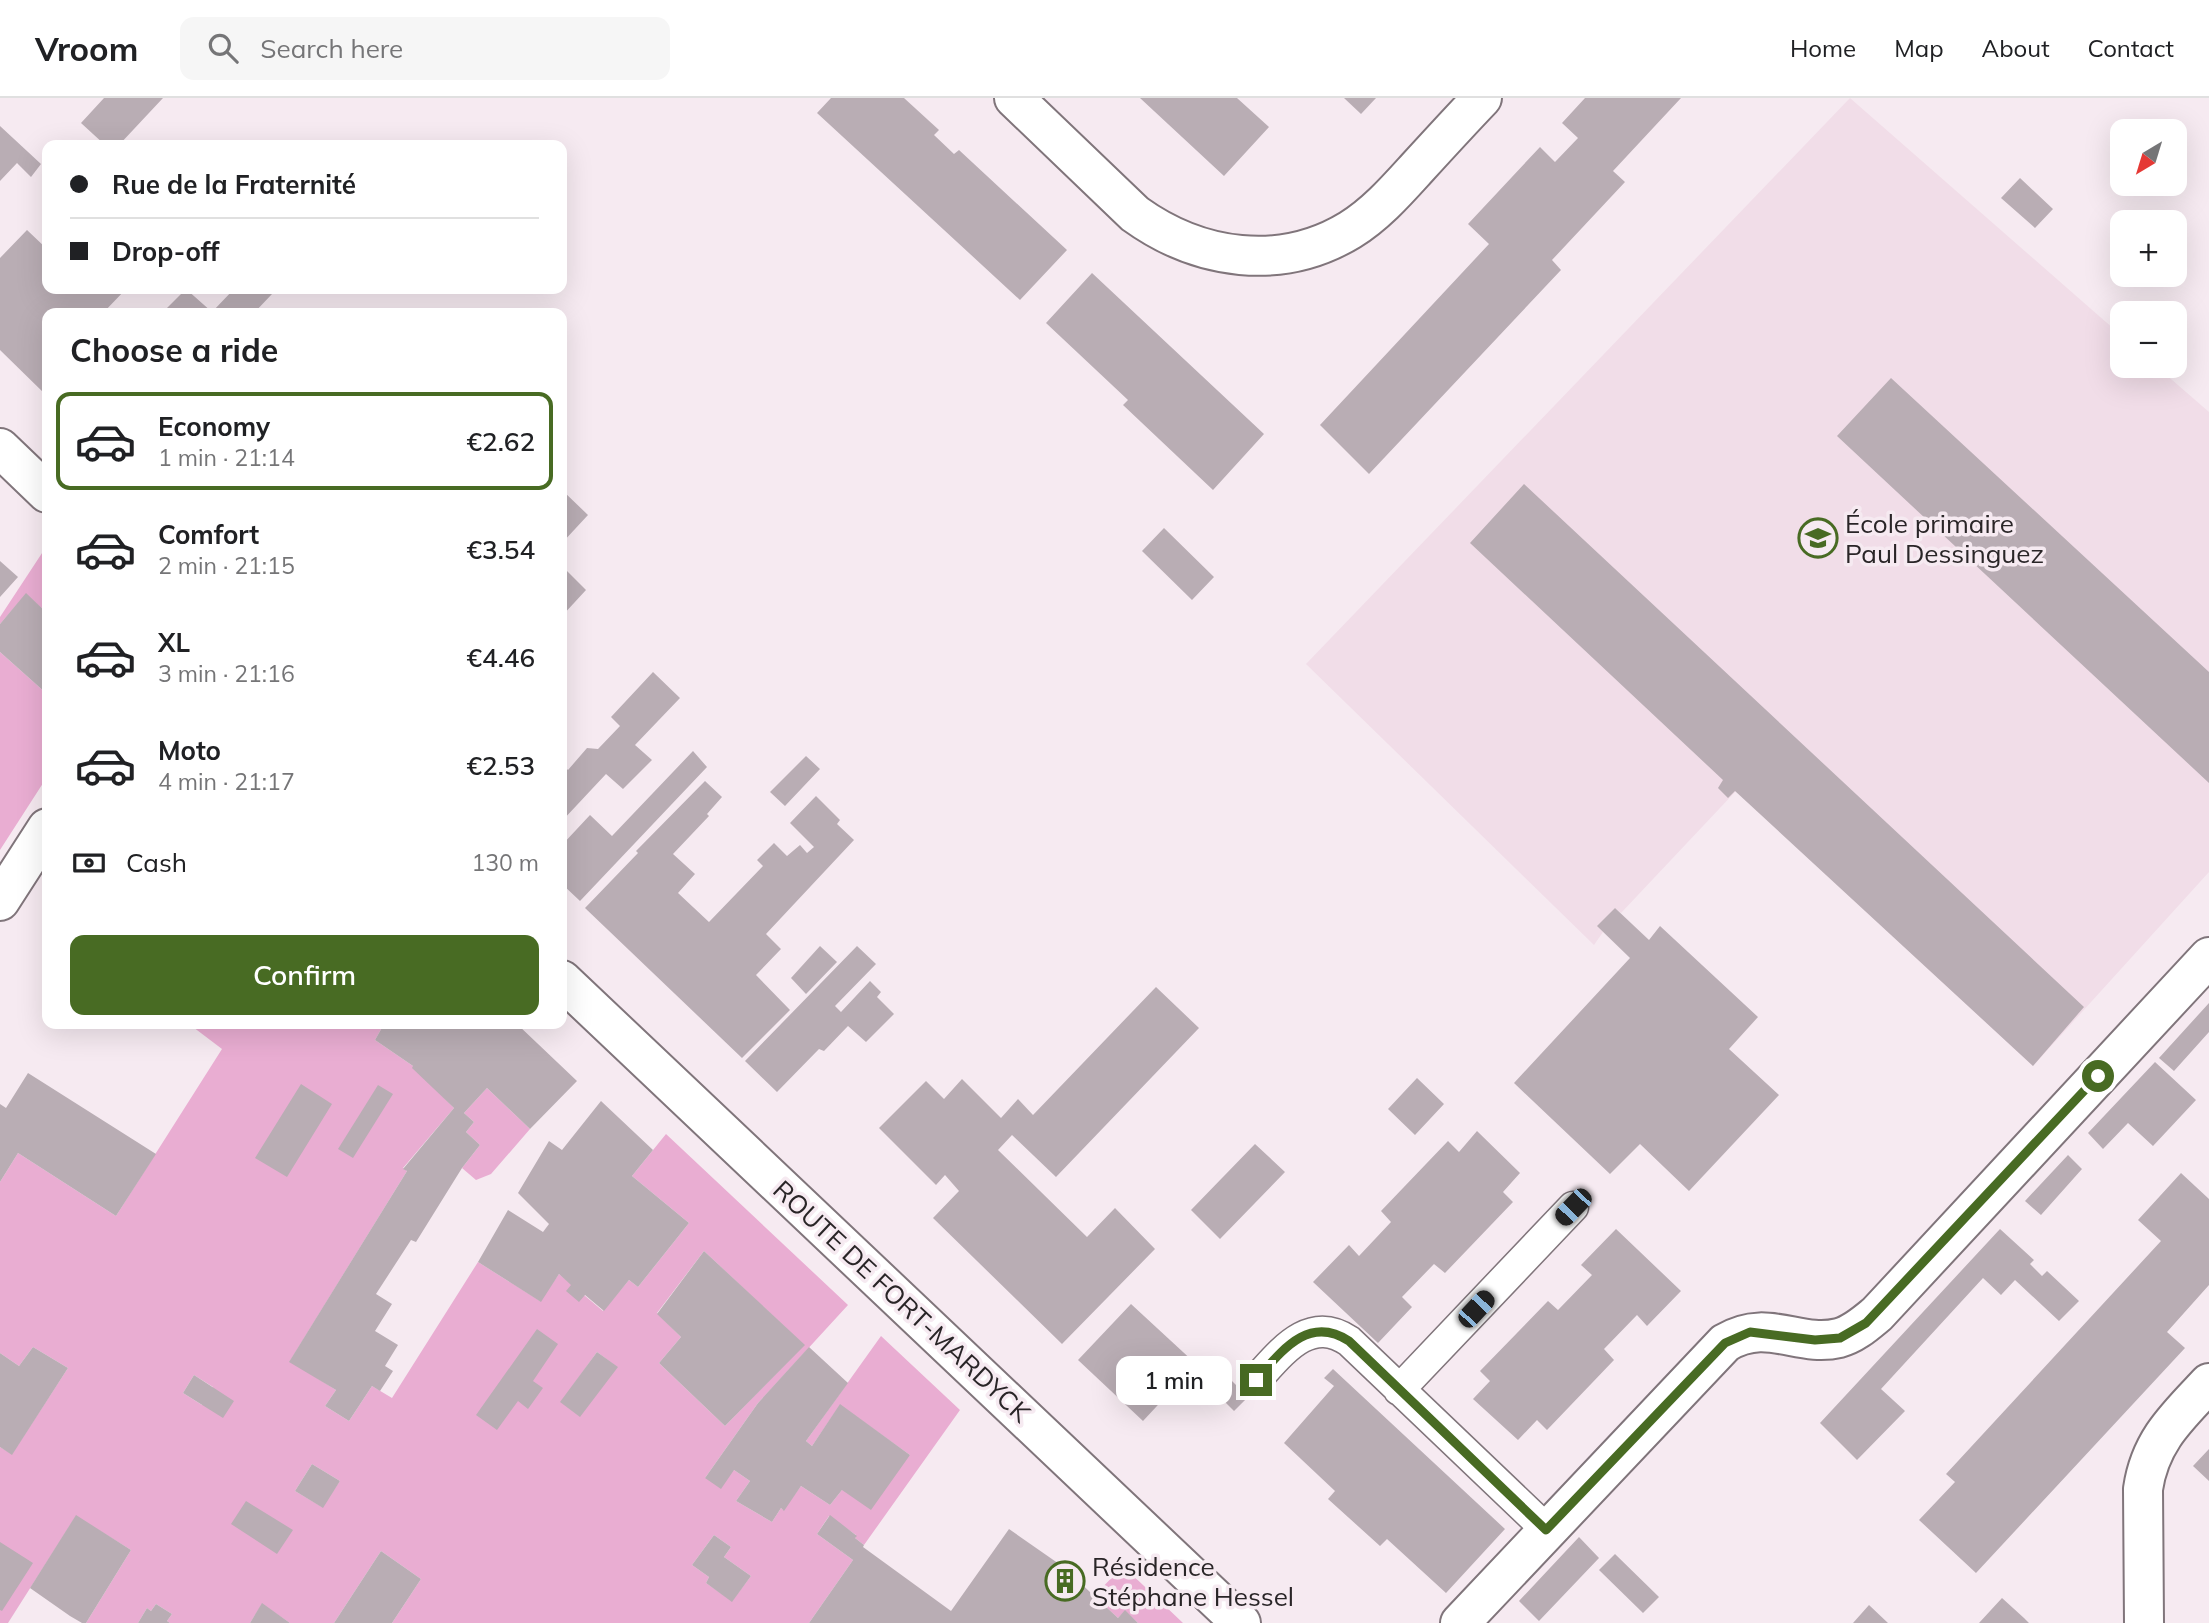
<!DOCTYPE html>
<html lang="en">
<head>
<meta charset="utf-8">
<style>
	body { margin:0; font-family:Mulish,sans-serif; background:#f6f6f6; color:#202124; height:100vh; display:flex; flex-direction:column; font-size:26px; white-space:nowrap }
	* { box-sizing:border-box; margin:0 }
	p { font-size:23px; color:#757577 }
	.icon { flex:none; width:38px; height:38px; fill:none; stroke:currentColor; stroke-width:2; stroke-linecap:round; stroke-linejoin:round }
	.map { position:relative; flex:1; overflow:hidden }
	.panel { position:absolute; left:42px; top:210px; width:525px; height:721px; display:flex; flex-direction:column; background:#fff; border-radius:14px; box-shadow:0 7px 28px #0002 }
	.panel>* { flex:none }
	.banner { position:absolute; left:42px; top:42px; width:525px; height:154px; border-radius:14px; box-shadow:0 7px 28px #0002; display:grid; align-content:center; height:154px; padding:0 28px; background:#fff }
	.needle { width:46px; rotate:218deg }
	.fabs { position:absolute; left:2110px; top:21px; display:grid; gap:14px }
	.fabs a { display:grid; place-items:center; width:77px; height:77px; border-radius:14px; background:#fff; box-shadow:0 7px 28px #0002; font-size:35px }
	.end { position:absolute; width:32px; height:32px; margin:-16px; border:9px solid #486b23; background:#fff; box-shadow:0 0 0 4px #fff }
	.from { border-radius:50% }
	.bubble { position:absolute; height:49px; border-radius:14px; background:#fff; box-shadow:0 7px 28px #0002; font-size:23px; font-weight:600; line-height:49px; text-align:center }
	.car { position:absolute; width:21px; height:42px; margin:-21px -10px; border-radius:9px; box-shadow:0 0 5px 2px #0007; background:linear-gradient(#222 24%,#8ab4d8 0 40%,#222 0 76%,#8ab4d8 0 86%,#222 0) }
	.banner b { display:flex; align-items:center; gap:24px; height:66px; font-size:26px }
	.banner b+b { border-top:2px solid #e0e0e0 }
	.banner i { width:18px; height:18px; background:#202124 }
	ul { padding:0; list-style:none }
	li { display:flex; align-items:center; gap:21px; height:98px; margin:0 14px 10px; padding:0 14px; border:4px solid transparent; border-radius:14px }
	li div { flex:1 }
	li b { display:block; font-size:26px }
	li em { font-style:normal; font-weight:600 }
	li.selected { border-color:#486b23 }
	li>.icon { width:63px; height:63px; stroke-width:1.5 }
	h2 { padding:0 28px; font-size:32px; line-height:84px }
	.pay { display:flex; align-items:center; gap:18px; height:77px; padding:0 28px; font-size:26px }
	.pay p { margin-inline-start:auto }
	.cta { display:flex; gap:14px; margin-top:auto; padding:14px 28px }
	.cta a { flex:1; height:80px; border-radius:14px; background:#486b23; color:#fff; font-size:28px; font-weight:600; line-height:80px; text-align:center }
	header { display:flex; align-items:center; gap:42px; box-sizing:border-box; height:98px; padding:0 35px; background:#fff; border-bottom:2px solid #e0e0e0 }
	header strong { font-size:33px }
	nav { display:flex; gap:38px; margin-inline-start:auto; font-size:24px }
	.search { width:490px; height:63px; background:#f6f6f6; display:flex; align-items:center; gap:18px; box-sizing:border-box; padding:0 24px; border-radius:14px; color:#757577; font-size:26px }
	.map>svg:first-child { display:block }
	.built { fill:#f1dde8 }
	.green { fill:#e9add2; fill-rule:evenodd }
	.building { fill:#b9adb4 }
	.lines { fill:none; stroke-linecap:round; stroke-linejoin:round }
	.lane-casing { stroke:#80757b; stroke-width:33 }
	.street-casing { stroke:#80757b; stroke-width:42 }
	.secondary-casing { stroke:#80757b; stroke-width:42 }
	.lane { stroke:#fff; stroke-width:30 }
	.street { stroke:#fff; stroke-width:38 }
	.secondary { stroke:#fff; stroke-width:38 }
	.route { stroke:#486b23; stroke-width:9 }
	.labels { text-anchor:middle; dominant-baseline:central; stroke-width:7; stroke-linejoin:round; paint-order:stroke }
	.poi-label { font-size:26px; fill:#292527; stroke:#f6eaf1; text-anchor:start }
	.street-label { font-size:26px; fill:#292527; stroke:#f6eaf1 }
</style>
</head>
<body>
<header>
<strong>Vroom</strong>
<div class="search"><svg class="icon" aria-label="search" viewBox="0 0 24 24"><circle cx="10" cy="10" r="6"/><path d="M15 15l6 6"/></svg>Search here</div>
<nav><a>Home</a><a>Map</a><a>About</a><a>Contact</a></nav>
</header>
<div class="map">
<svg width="2209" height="1525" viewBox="0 0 2209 1525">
	<rect width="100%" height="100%" fill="#f6eaf1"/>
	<!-- built -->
	<path class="built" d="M 1850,0 L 2123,239 L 2123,268 L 2156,268 L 2209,314 L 2209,774 L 2033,968 L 1736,693 L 1621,815 L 1615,810 L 1598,828 L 1603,834 L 1594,847 L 1306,566 Z"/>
	<!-- green -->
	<path class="green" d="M 46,449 L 47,515 L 26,496 L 0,526 L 0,519 Z
		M 0,554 L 47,596 L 47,679 L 0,752 Z
		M 189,926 L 384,926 L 375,942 L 413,968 L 454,1010 L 403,1070 L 407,1073 L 290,1263 L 336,1292 L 325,1308 L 349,1323 L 372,1288 L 392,1300 L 478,1164 L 540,1203 L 559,1176 L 603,1213 L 629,1182 L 638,1189 L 689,1125 L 632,1078 L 666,1036 L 848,1207 L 758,1305 L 705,1380 L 734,1372 L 750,1383 L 736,1403 L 772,1424 L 781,1410 L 783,1412 L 801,1388 L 830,1407 L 842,1392 L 910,1357 L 840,1307 L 812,1348 L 806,1343 L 881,1238 L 960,1312 L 864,1447 L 855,1440 L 856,1437 L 829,1418 L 817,1436 L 853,1462 L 809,1525 L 392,1525 L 421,1481 L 381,1453 L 334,1525 L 290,1525 L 262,1506 L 250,1525 L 170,1525 L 167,1523 L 172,1516 L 156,1506 L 151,1513 L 147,1510 L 138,1525 L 86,1525 L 131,1452 L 76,1418 L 8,1525 L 0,1525 L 0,1349 L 12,1356 L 68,1270 L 33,1249 L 19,1268 L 0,1255 L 0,1084 L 18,1055 L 116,1118 L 222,951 ZM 704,1153 L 804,1247 L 725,1328 L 659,1265 L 681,1239 L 657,1215 ZM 597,1254 L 617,1269 L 561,1304 ZM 194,1277 L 213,1289 L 202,1307 L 183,1295 ZM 312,1366 L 340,1383 L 322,1409 L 295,1393 ZM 714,1437 L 731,1449 L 724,1459 L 751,1478 L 732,1503 L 706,1485 L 709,1479 L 692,1467 Z
		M 487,990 L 530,1031 L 491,1076 L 476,1082 L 462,1070 L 480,1047 L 466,1034 L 474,1024 L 464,1015 Z
		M 1123,1468 L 1183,1525 L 1138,1525 L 1125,1513 L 1118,1520 L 1094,1498 Z"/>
	<!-- building -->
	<path class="building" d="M 104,0 L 163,0 L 119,47 L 105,47 L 81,25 Z
		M 831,0 L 904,0 L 939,32 L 934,37 L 954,56 L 959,52 L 1067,152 L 1020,202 L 817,15 Z
		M 1140,0 L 1237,0 L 1269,29 L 1224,78 Z
		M 1344,0 L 1376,0 L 1361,16 Z
		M 1585,0 L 1681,0 L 1613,73 L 1625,84 L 1552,162 L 1561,172 L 1369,376 L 1320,327 L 1489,146 L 1468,126 L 1540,49 L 1555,64 L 1578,40 L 1562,25 Z
		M 0,28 L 41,66 L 31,79 L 17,65 L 0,83 Z
		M 2020,80 L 2053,111 L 2035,130 L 2001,100 Z
		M 27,132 L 47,151 L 47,191 L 126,191 L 103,215 L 47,215 L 47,298 L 0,252 L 0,160 Z
		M 1092,175 L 1264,336 L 1213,392 L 1123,307 L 1128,302 L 1046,225 Z
		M 186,191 L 212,214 L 234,191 L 267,191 L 272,196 L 254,215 L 173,215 L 167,210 Z
		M 1891,280 L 2209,574 L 2209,685 L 1837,338 Z
		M 1524,386 L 2084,909 L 2033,968 L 1735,693 L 1728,700 L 1718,690 L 1723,682 L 1470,445 Z
		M 562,392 L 588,417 L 562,445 Z
		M 1164,430 L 1214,479 L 1192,502 L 1142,453 Z
		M 0,463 L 18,479 L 0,499 Z
		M 562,468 L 586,492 L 562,518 Z
		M 26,495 L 47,515 L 47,596 L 0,554 L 0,526 Z
		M 653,574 L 680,600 L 635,647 L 652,662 L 623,691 L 606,676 L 562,723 L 562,666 L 568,672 L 587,650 L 598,651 L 620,628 L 611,619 Z
		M 693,653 L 707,669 L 580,803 L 562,786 L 562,747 L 590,717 L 612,738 Z
		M 806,658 L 820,671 L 785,708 L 770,694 Z
		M 705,683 L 722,699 L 707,716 L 709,718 L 673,756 L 695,776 L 678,795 L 709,824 L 763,768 L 757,762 L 774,745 L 787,758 L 800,747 L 807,755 L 814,749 L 790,725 L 816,698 L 840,722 L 837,726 L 854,742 L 766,836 L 781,851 L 756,877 L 790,912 L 742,960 L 585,810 L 638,755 L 636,753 Z
		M 1615,810 L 1649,842 L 1660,828 L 1758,919 L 1729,951 L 1779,997 L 1689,1093 L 1640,1046 L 1610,1076 L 1514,985 L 1630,860 L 1597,828 Z
		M 820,848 L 837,864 L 806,896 L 791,880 Z
		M 857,848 L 876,866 L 835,908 L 841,914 L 870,883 L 881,894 L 877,899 L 894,916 L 866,944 L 848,928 L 824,953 L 819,951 L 777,994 L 745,963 Z
		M 1156,889 L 1199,930 L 1056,1079 L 1012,1037 L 998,1052 L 1087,1139 L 1115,1110 L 1155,1151 L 1062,1246 L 933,1120 L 959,1093 L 945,1077 L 936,1087 L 879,1030 L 926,983 L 944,1001 L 962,981 L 1001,1020 L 1018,1001 L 1033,1017 Z
		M 2209,905 L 2209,934 L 2174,973 L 2159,960 Z
		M 384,926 L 517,926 L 577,983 L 530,1031 L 487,990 L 464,1015 L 474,1024 L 466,1034 L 480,1047 L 462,1070 L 416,1144 L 411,1142 L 376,1196 L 392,1206 L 375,1233 L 398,1247 L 385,1268 L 393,1273 L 380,1293 L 372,1288 L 349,1323 L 325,1308 L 336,1292 L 289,1264 L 407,1073 L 403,1071 L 454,1010 L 412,970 L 413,968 L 375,942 Z
		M 2155,964 L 2196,1002 L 2153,1048 L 2128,1025 L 2103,1051 L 2088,1035 Z
		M 28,975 L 156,1056 L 116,1118 L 18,1055 L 0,1084 L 0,1006 L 6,1010 Z
		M 1417,980 L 1444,1006 L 1415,1037 L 1388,1011 Z
		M 301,986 L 332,1006 L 287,1079 L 255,1060 Z
		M 378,987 L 393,996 L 353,1060 L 338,1051 Z
		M 601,1003 L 653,1052 L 632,1078 L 689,1125 L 638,1189 L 629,1182 L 604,1213 L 585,1197 L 579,1204 L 566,1193 L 571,1187 L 559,1176 L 541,1204 L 478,1164 L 508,1112 L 543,1134 L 549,1126 L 518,1095 L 549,1043 L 562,1052 Z
		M 1477,1033 L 1520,1075 L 1503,1094 L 1513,1104 L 1445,1175 L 1434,1166 L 1402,1199 L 1412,1209 L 1378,1245 L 1313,1184 L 1349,1147 L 1359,1158 L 1391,1124 L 1381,1113 L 1448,1043 L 1459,1054 Z
		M 1255,1046 L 1285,1074 L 1220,1141 L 1191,1112 Z
		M 2068,1057 L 2082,1071 L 2041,1117 L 2025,1103 Z
		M 2181,1075 L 2209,1101 L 2209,1187 L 2167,1234 L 2185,1250 L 1976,1475 L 1919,1422 L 1955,1384 L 1946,1376 L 2161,1143 L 2138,1122 Z
		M 1616,1131 L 1681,1193 L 1647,1228 L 1637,1217 L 1604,1251 L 1614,1262 L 1547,1332 L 1537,1322 L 1518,1342 L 1473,1301 L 1490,1283 L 1480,1273 L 1548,1203 L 1558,1212 L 1592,1177 L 1581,1167 Z
		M 2000,1131 L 2034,1162 L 2030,1166 L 2042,1178 L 2047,1173 L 2079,1203 L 2059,1223 L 2015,1182 L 2001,1197 L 1983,1180 L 1881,1291 L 1905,1313 L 1857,1362 L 1820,1325 Z
		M 704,1153 L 805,1247 L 725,1328 L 659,1265 L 681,1239 L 657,1216 Z
		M 1131,1206 L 1196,1266 L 1143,1323 L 1078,1262 Z
		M 537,1231 L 558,1246 L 533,1283 L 543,1290 L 528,1311 L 518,1303 L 497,1332 L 476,1317 Z
		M 33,1249 L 68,1270 L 12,1357 L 0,1349 L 0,1255 L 19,1268 Z
		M 809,1249 L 848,1285 L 806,1343 L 812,1348 L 840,1306 L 910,1357 L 871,1412 L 842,1392 L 830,1407 L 801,1388 L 784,1413 L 781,1410 L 772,1424 L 736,1403 L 750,1383 L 734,1372 L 721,1391 L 705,1380 L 758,1305 Z
		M 597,1254 L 618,1269 L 580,1319 L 560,1304 Z
		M 1333,1271 L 1505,1431 L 1446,1495 L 1387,1441 L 1380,1448 L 1328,1401 L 1335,1393 L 1284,1345 L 1334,1288 L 1324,1280 Z
		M 194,1277 L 234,1303 L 223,1320 L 183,1295 Z
		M 1229,1280 L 1248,1299 L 1234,1313 L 1215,1294 Z
		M 2209,1351 L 2209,1383 L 2193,1368 Z
		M 312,1366 L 340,1383 L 323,1410 L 295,1393 Z
		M 246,1403 L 293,1432 L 277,1456 L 231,1426 Z
		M 76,1417 L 131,1452 L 86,1525 L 82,1525 L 70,1518 L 30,1490 Z
		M 830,1417 L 857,1438 L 855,1440 L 864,1447 L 863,1449 L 951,1513 L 1009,1431 L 1062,1468 L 1118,1520 L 1125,1512 L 1138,1525 L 809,1525 L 853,1462 L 817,1436 Z
		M 714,1437 L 731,1449 L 724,1459 L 751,1478 L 732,1504 L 706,1485 L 709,1479 L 692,1467 Z
		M 1579,1439 L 1599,1460 L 1539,1523 L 1519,1503 Z
		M 0,1444 L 33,1465 L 2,1513 L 0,1512 Z
		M 381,1453 L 421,1481 L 392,1525 L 334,1525 Z
		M 1615,1456 L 1659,1499 L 1643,1515 L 1599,1472 Z
		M 2002,1500 L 2024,1520 L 2029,1525 L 1979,1525 Z
		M 262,1505 L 290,1525 L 250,1525 Z
		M 156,1506 L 172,1516 L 167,1523 L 170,1525 L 138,1525 L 147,1510 L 151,1513 Z
		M 1869,1507 L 1888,1525 L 1853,1525 Z"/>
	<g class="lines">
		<!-- lane casing -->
		<g class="lane-casing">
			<path id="lane" d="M 1256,1282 C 1281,1255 1309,1216 1349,1243 L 1546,1431
				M 1399,1292 L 1573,1109"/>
		</g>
		<!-- street casing -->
		<g class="street-casing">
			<path id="street" d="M 1014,0 L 1135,116 C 1199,162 1281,174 1350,132 C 1376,116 1397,92 1417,70 C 1438,47 1460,23 1482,0
				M 0,803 L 47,730
				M 1460,1525 L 1725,1245 C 1768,1219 1798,1250 1839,1240 C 1854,1236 1866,1225 1877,1216 L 2209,859
				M 2144,1525 L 2143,1391 C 2150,1343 2177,1319 2209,1285"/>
		</g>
		<!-- secondary casing -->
		<g class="secondary-casing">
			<path id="secondary" d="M 0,350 L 47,395
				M 562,882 L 1241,1525"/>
		</g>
		<!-- lane -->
		<use href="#lane" class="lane"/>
		<!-- street -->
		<use href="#street" class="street"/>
		<!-- secondary -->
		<use href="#secondary" class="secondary"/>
	</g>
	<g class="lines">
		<!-- route -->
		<path class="route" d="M 1256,1282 C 1281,1254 1308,1216 1349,1243 L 1546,1432 L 1725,1245 L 1750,1234 L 1815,1242 L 1840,1240 L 1866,1225 L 2098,978"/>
	</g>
	<!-- icons -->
	<defs>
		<g id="school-ring" transform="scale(2.0125)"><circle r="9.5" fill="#f6eaf1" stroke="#486b23" stroke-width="1.5"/><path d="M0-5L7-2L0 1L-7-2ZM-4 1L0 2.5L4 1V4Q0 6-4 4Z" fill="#486b23"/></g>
		<g id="building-ring" transform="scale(2.0125)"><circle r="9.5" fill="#f6eaf1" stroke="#486b23" stroke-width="1.5"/><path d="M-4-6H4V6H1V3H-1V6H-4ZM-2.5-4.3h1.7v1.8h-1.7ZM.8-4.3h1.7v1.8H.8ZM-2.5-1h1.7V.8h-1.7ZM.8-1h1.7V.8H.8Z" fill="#486b23"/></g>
	</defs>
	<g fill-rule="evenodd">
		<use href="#school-ring" x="1818" y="440"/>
		<use href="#building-ring" x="1065" y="1483"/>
	</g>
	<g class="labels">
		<!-- poi labels -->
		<g class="poi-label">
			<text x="1845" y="425">École primaire<tspan x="1845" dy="30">Paul Dessinguez</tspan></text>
			<text x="1092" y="1468">Résidence<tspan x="1092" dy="30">Stéphane Hessel</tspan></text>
		</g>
		<!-- street labels -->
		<g class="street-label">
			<text transform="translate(902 1203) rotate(43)">ROUTE DE FORT-MARDYCK</text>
		</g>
	</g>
</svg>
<div class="fabs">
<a><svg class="needle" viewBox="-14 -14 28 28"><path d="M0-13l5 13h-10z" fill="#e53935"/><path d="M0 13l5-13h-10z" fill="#757577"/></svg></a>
<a>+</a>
<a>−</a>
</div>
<i class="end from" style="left:2098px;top:978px"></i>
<i class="end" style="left:1256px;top:1282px"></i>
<div class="bubble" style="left:1116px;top:1258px;width:116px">1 min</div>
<i class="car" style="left:1573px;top:1109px;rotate:224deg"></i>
<i class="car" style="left:1476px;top:1211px;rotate:43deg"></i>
<div class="banner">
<b><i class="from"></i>Rue de la Fraternité</b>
<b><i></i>Drop-off</b>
</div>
<section class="panel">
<h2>Choose a ride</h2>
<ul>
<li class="selected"><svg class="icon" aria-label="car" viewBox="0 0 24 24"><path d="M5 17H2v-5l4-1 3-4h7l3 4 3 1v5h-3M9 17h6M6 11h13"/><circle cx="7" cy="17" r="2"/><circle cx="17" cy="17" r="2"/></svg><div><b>Economy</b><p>1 min · 21:14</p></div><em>€2.62</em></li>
<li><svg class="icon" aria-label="car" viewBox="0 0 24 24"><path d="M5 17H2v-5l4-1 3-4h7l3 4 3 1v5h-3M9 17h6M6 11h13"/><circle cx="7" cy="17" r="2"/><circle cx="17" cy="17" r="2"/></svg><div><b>Comfort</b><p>2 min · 21:15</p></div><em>€3.54</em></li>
<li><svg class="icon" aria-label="car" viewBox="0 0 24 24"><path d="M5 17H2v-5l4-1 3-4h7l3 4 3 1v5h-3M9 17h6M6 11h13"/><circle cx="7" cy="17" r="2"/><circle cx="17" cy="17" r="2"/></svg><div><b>XL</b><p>3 min · 21:16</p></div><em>€4.46</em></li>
<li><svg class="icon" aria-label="car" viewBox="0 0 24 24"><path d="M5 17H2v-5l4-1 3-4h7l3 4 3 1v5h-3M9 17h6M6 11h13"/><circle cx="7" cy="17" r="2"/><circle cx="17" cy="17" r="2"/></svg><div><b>Moto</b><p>4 min · 21:17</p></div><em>€2.53</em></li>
</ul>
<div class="pay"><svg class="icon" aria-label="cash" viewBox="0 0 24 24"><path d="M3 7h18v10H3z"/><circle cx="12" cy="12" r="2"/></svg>Cash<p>130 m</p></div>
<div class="cta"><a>Confirm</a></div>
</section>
</div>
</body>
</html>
